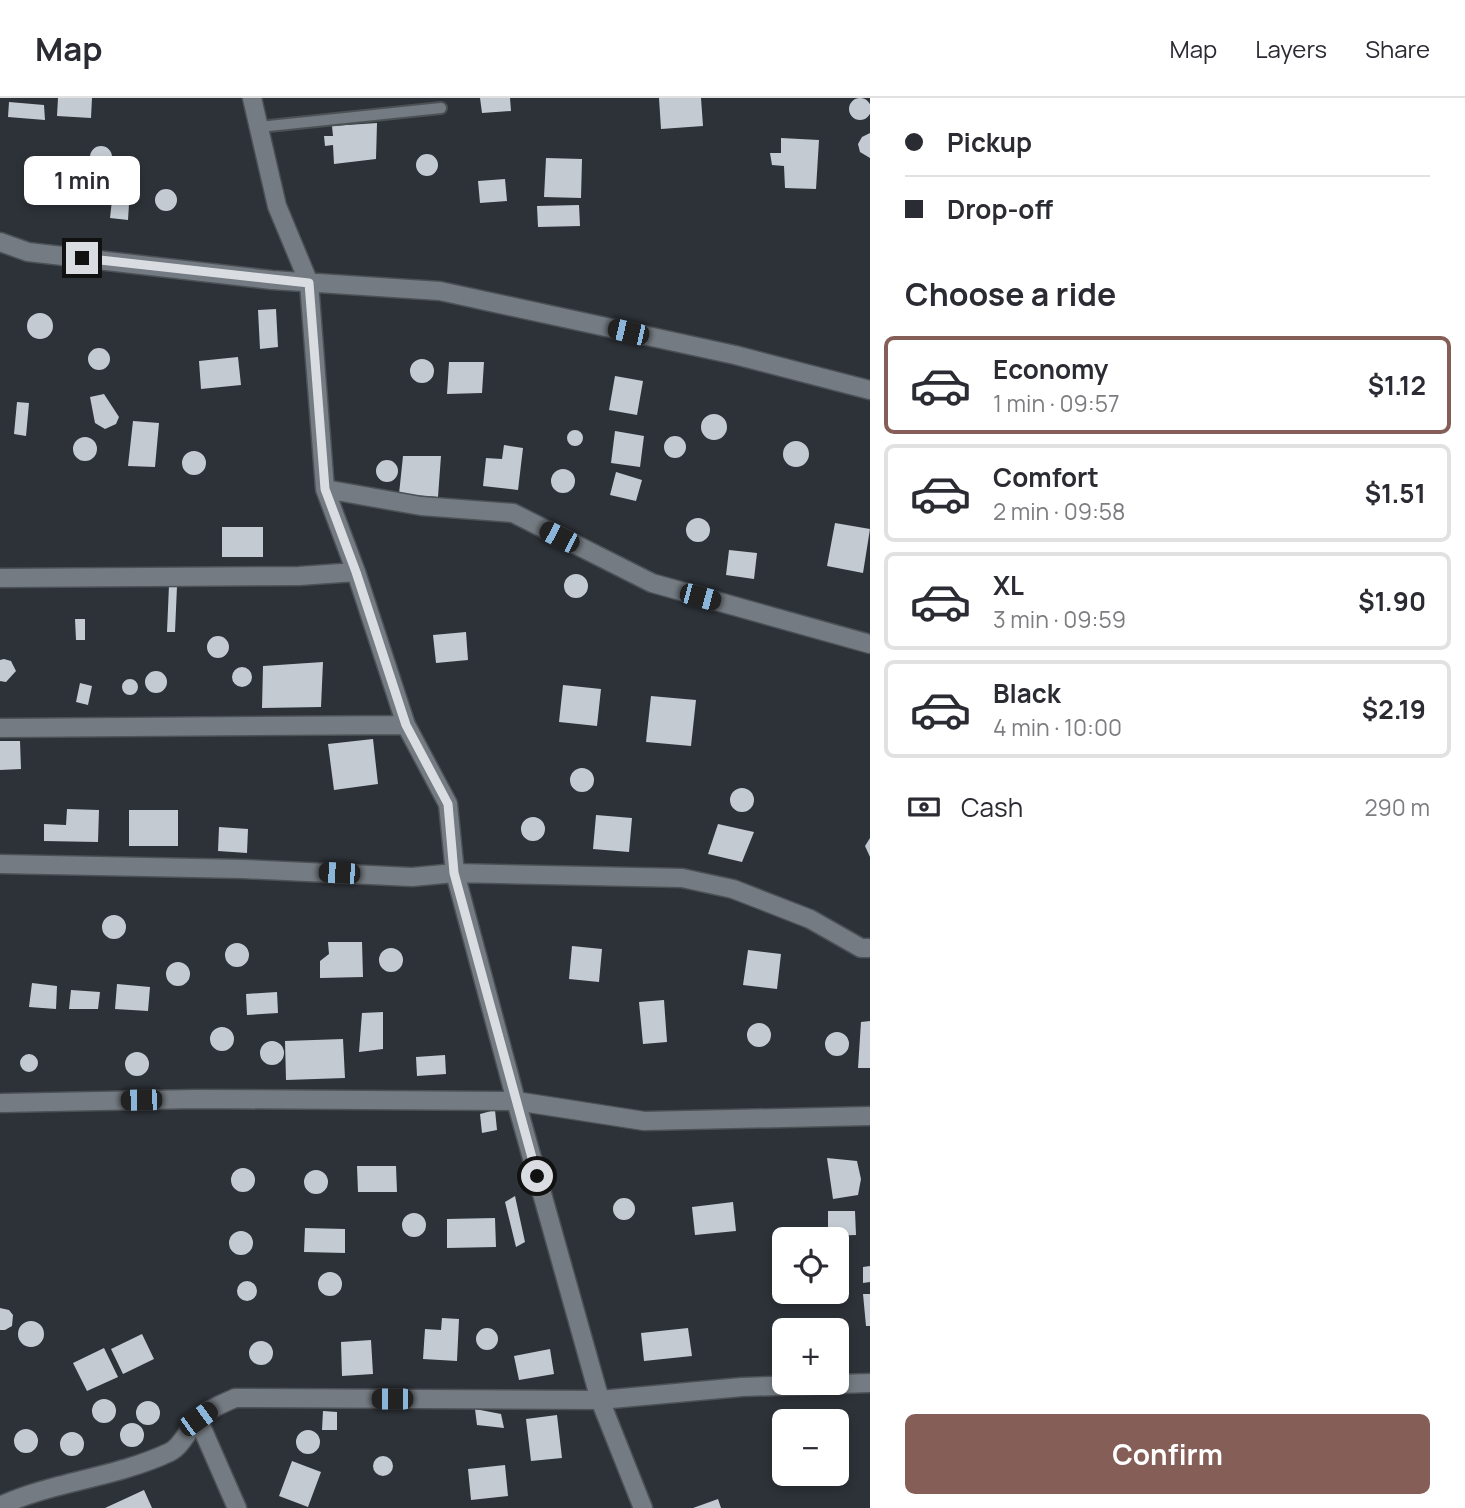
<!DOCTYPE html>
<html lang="en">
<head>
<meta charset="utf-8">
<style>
	body { margin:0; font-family:Manrope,sans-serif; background:#f2f2f3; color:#2b2b33; height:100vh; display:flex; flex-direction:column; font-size:26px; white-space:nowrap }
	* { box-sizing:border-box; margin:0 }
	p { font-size:23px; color:#7c7c81 }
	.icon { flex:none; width:38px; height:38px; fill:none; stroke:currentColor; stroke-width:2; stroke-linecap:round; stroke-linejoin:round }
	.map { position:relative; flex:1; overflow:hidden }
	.side { display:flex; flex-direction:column; background:#fff; width:595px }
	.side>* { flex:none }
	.hud { display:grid; align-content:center; height:154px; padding:0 35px; background:#fff }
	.buttons { position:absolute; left:772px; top:1129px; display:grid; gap:14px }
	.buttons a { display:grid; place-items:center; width:77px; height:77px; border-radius:10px; background:#fff; box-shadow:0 4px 10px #0003; font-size:35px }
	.end { position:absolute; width:32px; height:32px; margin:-16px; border:9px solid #d9dde1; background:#111; box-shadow:0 0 0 4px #111 }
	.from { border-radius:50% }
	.bubble { position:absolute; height:49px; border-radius:10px; background:#fff; box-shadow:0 4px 10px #0003; font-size:23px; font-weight:700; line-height:49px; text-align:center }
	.car { position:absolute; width:21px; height:42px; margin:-21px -10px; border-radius:9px; box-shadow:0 0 5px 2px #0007; background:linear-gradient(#222 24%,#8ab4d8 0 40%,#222 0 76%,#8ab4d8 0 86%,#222 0) }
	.hud b { display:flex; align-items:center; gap:24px; height:66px; font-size:26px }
	.hud b+b { border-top:2px solid #e1e1e2 }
	.hud i { width:18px; height:18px; background:#2b2b33 }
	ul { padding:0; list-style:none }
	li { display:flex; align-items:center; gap:21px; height:98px; margin:0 14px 10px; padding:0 21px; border:4px solid #e1e1e2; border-radius:10px }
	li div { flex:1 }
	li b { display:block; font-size:26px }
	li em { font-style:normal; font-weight:700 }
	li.active { border-color:#855f57 }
	li>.icon { width:63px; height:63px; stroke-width:1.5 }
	h2 { padding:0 35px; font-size:32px; line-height:84px }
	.pay { display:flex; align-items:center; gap:18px; height:77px; padding:0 35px; font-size:26px }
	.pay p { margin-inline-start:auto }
	.primary-button { display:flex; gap:14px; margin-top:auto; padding:14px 35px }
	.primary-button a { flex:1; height:80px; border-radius:10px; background:#855f57; color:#fff; font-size:28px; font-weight:700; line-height:80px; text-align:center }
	header { display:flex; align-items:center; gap:42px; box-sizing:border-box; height:98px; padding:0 35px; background:#fff; border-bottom:2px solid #e1e1e2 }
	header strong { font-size:33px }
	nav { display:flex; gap:38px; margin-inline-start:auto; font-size:24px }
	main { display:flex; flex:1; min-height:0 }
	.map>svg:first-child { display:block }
	.building { fill:#c3cad2 }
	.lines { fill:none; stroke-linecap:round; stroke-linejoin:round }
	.service-casing { stroke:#4c5156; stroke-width:14 }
	.minor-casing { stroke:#4c5156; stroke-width:21 }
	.service { stroke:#747b82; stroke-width:10 }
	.minor { stroke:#747b82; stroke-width:18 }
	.route { stroke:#d9dde1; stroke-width:9 }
</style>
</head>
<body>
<header>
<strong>Map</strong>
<nav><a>Map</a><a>Layers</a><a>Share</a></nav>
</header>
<main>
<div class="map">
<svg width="870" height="1410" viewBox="0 0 870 1410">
	<rect width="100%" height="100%" fill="#2d3238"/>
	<!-- building -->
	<path class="building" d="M849 11a11 11 0 1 1 22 0a11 11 0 1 1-22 0Z
		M 58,0 L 92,0 L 91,20 L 57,18 Z
		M 480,0 L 510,0 L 511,13 L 482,15 Z
		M 659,0 L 701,0 L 703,28 L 661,31 Z
		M 9,4 L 44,7 L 45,22 L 8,19 Z
		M 377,25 L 376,61 L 334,66 L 333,47 L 325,48 L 324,38 L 333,38 L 332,28 Z
		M 870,35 L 870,60 L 860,54 L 858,46 L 862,39 Z
		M 781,40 L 819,42 L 816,91 L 785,90 L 784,68 L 772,67 L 770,55 L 781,55 Z
		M90 59a11 11 0 1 1 22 0a11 11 0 1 1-22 0Z
		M416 67a11 11 0 1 1 22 0a11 11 0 1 1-22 0Z
		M 546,60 L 582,61 L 581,100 L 544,99 Z
		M 29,69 L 65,72 L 63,107 L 27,105 Z
		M 505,81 L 507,103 L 480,105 L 478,83 Z
		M155 102a11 11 0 1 1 22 0a11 11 0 1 1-22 0Z
		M 113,93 L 123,94 L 122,105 L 129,106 L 128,122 L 110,120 Z
		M 579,107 L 580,128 L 538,129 L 537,108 Z
		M 276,211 L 278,249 L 260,251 L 258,212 Z
		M27 228a13 13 0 1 1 26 0a13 13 0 1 1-26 0Z
		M88 261a11 11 0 1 1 22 0a11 11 0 1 1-22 0Z
		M 238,259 L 241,287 L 201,291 L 199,263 Z
		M410 273a12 12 0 1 1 24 0a12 12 0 1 1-24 0Z
		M 449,264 L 484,264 L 482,295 L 447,296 Z
		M 615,278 L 643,283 L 637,317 L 609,312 Z
		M 104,296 L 119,319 L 116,326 L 105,331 L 95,325 L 90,299 Z
		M 17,304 L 29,305 L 26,338 L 14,336 Z
		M701 329a13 13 0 1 1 26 0a13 13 0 1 1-26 0Z
		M 133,323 L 159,325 L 155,369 L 128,368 Z
		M567 340a8 8 0 1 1 16 0a8 8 0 1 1-16 0Z
		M 615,333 L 644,338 L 640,369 L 611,365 Z
		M664 349a11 11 0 1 1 22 0a11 11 0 1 1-22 0Z
		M73 351a12 12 0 1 1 24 0a12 12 0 1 1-24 0Z
		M783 356a13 13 0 1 1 26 0a13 13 0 1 1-26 0Z
		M 504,347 L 523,350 L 518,392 L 483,388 L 486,360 L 502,361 Z
		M182 365a12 12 0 1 1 24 0a12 12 0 1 1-24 0Z
		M 403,358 L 441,358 L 438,399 L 399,396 Z
		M376 373a11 11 0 1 1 22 0a11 11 0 1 1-22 0Z
		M551 383a12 12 0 1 1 24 0a12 12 0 1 1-24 0Z
		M 616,374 L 642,382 L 636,403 L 610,397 Z
		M686 432a12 12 0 1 1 24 0a12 12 0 1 1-24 0Z
		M 835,425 L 870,431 L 863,475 L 827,468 Z
		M 222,429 L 263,429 L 263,459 L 222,459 Z
		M 729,452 L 757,455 L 754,481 L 726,477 Z
		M564 488a12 12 0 1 1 24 0a12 12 0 1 1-24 0Z
		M 169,487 L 177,488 L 175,534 L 167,534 Z
		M 75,521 L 85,521 L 85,542 L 76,542 Z
		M 466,534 L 468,562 L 436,565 L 433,537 Z
		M207 549a11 11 0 1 1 22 0a11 11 0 1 1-22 0Z
		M 4,561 L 11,563 L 16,573 L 6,584 L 0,583 L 0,562 Z
		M 323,564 L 321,609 L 262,610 L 263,568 Z
		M232 579a10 10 0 1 1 20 0a10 10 0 1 1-20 0Z
		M145 584a11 11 0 1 1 22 0a11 11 0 1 1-22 0Z
		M122 589a8 8 0 1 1 16 0a8 8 0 1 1-16 0Z
		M 80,585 L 92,588 L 88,607 L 76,604 Z
		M 563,587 L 601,591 L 597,628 L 559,624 Z
		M 651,598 L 696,602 L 691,648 L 646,644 Z
		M 373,641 L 378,686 L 334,692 L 328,646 Z
		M 0,643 L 20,643 L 21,671 L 0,672 Z
		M570 682a12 12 0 1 1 24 0a12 12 0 1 1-24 0Z
		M730 702a12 12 0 1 1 24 0a12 12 0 1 1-24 0Z
		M 67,711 L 99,712 L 98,744 L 44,743 L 44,726 L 66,727 Z
		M 129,712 L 178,712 L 178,748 L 129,748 Z
		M 596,717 L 632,720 L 629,754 L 593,751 Z
		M521 731a12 12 0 1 1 24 0a12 12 0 1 1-24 0Z
		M 718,726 L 754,734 L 742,764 L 708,756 Z
		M 219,729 L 248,731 L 247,755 L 218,753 Z
		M 870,740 L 870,759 L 865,748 Z
		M102 829a12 12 0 1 1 24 0a12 12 0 1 1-24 0Z
		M 328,844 L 362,844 L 363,879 L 320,880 L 320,863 L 329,856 Z
		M225 857a12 12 0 1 1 24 0a12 12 0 1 1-24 0Z
		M 572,848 L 602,851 L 599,884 L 569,881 Z
		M379 862a12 12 0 1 1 24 0a12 12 0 1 1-24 0Z
		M 748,852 L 781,856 L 777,891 L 743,887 Z
		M166 876a12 12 0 1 1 24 0a12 12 0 1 1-24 0Z
		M 32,885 L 57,888 L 56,911 L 29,909 Z
		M 117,886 L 150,889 L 148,913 L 115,911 Z
		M 71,892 L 100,894 L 98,911 L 69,911 Z
		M 277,894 L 278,915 L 247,917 L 246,896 Z
		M 664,902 L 667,944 L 643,946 L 639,904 Z
		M 383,914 L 383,951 L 359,954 L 362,915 Z
		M 870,923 L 870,970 L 858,970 L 861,924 Z
		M747 937a12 12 0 1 1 24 0a12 12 0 1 1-24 0Z
		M210 941a12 12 0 1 1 24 0a12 12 0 1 1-24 0Z
		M825 946a12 12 0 1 1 24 0a12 12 0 1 1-24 0Z
		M 343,941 L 345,980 L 286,982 L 285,943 Z
		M260 955a12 12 0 1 1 24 0a12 12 0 1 1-24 0Z
		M125 966a12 12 0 1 1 24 0a12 12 0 1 1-24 0Z
		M20 965a9 9 0 1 1 18 0a9 9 0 1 1-18 0Z
		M 445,957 L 446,976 L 417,978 L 416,959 Z
		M 495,1012 L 497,1032 L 482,1035 L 480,1016 Z
		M 827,1060 L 857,1063 L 861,1081 L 858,1097 L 833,1101 Z
		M 357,1068 L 396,1068 L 397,1094 L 358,1094 Z
		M231 1082a12 12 0 1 1 24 0a12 12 0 1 1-24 0Z
		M304 1084a12 12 0 1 1 24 0a12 12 0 1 1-24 0Z
		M 515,1098 L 525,1144 L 516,1149 L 505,1104 Z
		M613 1111a11 11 0 1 1 22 0a11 11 0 1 1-22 0Z
		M 733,1104 L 736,1133 L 695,1137 L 692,1109 Z
		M 828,1113 L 855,1113 L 856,1137 L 828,1138 Z
		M402 1127a12 12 0 1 1 24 0a12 12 0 1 1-24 0Z
		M 495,1120 L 496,1149 L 447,1150 L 447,1121 Z
		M 305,1130 L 345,1131 L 345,1155 L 304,1154 Z
		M229 1145a12 12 0 1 1 24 0a12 12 0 1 1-24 0Z
		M 870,1168 L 870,1184 L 863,1185 L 863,1169 Z
		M318 1186a12 12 0 1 1 24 0a12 12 0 1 1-24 0Z
		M237 1193a10 10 0 1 1 20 0a10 10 0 1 1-20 0Z
		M 863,1196 L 870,1196 L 870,1228 L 866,1228 Z
		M 0,1210 L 9,1212 L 13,1217 L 12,1228 L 5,1232 L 0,1232 Z
		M 442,1220 L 459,1221 L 457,1263 L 423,1261 L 425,1231 L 441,1232 Z
		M18 1236a13 13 0 1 1 26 0a13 13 0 1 1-26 0Z
		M 688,1230 L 692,1258 L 644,1263 L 641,1235 Z
		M476 1241a11 11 0 1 1 22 0a11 11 0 1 1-22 0Z
		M 142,1236 L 154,1261 L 123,1276 L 111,1251 Z
		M 371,1242 L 373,1276 L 342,1278 L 341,1244 Z
		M249 1255a12 12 0 1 1 24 0a12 12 0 1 1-24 0Z
		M 104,1250 L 118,1279 L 87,1293 L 73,1265 Z
		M 550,1251 L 554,1276 L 519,1282 L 514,1258 Z
		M92 1313a12 12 0 1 1 24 0a12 12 0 1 1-24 0Z
		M136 1315a12 12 0 1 1 24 0a12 12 0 1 1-24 0Z
		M 475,1311 L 501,1316 L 504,1330 L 477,1327 Z
		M 323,1313 L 337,1314 L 337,1332 L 322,1332 Z
		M 557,1317 L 562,1360 L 531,1363 L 526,1321 Z
		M120 1337a12 12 0 1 1 24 0a12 12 0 1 1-24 0Z
		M14 1343a12 12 0 1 1 24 0a12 12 0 1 1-24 0Z
		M296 1344a12 12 0 1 1 24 0a12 12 0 1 1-24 0Z
		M60 1346a12 12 0 1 1 24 0a12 12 0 1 1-24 0Z
		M373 1368a10 10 0 1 1 20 0a10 10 0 1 1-20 0Z
		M 292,1363 L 321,1374 L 308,1409 L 279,1398 Z
		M 505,1367 L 508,1398 L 471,1402 L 468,1371 Z
		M 144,1392 L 152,1410 L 105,1410 Z
		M 718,1401 L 721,1410 L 693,1410 Z"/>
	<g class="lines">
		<!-- service casing -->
		<g class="service-casing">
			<path id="service" d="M 259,29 L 441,10"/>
		</g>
		<!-- minor casing -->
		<g class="minor-casing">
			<path id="minor" d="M 252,0 L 277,108 L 309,185 L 325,391 L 356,474 L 406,627 L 448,706 L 455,775 L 516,1003 L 600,1302 L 643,1410
				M 0,144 L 28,154 L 272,182 L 440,193 L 735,257 L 870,292
				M 325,391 L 421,408 L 513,415 L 652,485 L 870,546
				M 0,480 L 299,478 L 356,474
				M 0,630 L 406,627
				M 0,766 L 243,771 L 412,779 L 455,775 L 682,780 L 733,791 L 810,821 L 861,850 L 870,850
				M 2,1005 L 196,1001 L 516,1003 L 644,1023 L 870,1018
				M 198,1321 L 237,1410
				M 0,1408 C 54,1383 115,1380 170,1354 C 182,1348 188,1331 198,1322 C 208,1311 222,1306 235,1300 L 600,1302 L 742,1289 L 870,1285"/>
		</g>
		<!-- service -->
		<use href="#service" class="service"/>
		<!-- minor -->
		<use href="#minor" class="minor"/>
	</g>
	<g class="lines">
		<!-- route -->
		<path class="route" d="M 82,160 L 309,185 L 325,391 L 356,474 L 406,627 L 448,706 L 454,775 L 537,1078"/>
	</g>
</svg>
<div class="buttons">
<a><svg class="icon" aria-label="locate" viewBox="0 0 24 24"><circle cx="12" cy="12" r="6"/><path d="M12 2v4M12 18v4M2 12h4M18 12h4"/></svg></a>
<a>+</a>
<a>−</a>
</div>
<i class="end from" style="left:537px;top:1078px"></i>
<i class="end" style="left:82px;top:160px"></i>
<div class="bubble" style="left:24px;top:58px;width:116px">1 min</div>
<i class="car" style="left:628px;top:234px;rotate:283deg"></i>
<i class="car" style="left:559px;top:439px;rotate:297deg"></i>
<i class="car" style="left:700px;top:499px;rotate:105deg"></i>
<i class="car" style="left:339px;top:775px;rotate:273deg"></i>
<i class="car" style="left:141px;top:1002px;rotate:269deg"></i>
<i class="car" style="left:392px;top:1301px;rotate:270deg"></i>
<i class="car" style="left:198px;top:1321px;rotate:54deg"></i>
</div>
<section class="side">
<div class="hud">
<b><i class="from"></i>Pickup</b>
<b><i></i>Drop-off</b>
</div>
<h2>Choose a ride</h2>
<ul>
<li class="active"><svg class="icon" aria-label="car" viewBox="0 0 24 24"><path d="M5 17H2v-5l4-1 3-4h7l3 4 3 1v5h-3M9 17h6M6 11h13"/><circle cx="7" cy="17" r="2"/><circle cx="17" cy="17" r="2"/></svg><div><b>Economy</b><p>1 min · 09:57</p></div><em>$1.12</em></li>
<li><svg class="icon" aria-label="car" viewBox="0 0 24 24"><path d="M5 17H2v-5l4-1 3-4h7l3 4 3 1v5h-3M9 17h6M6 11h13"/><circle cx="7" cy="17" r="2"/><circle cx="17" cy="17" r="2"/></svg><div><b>Comfort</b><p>2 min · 09:58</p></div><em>$1.51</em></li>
<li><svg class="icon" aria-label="car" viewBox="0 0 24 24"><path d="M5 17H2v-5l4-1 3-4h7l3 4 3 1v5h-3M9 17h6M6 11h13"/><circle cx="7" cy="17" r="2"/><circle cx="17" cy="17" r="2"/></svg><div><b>XL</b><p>3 min · 09:59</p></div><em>$1.90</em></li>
<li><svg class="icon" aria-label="car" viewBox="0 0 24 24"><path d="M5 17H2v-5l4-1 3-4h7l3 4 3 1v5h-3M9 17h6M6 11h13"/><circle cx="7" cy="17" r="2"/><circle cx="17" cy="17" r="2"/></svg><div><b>Black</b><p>4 min · 10:00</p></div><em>$2.19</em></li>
</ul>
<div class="pay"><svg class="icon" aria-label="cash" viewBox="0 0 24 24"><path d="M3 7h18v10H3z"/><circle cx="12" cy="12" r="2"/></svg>Cash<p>290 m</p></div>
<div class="primary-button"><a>Confirm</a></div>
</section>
</main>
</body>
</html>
